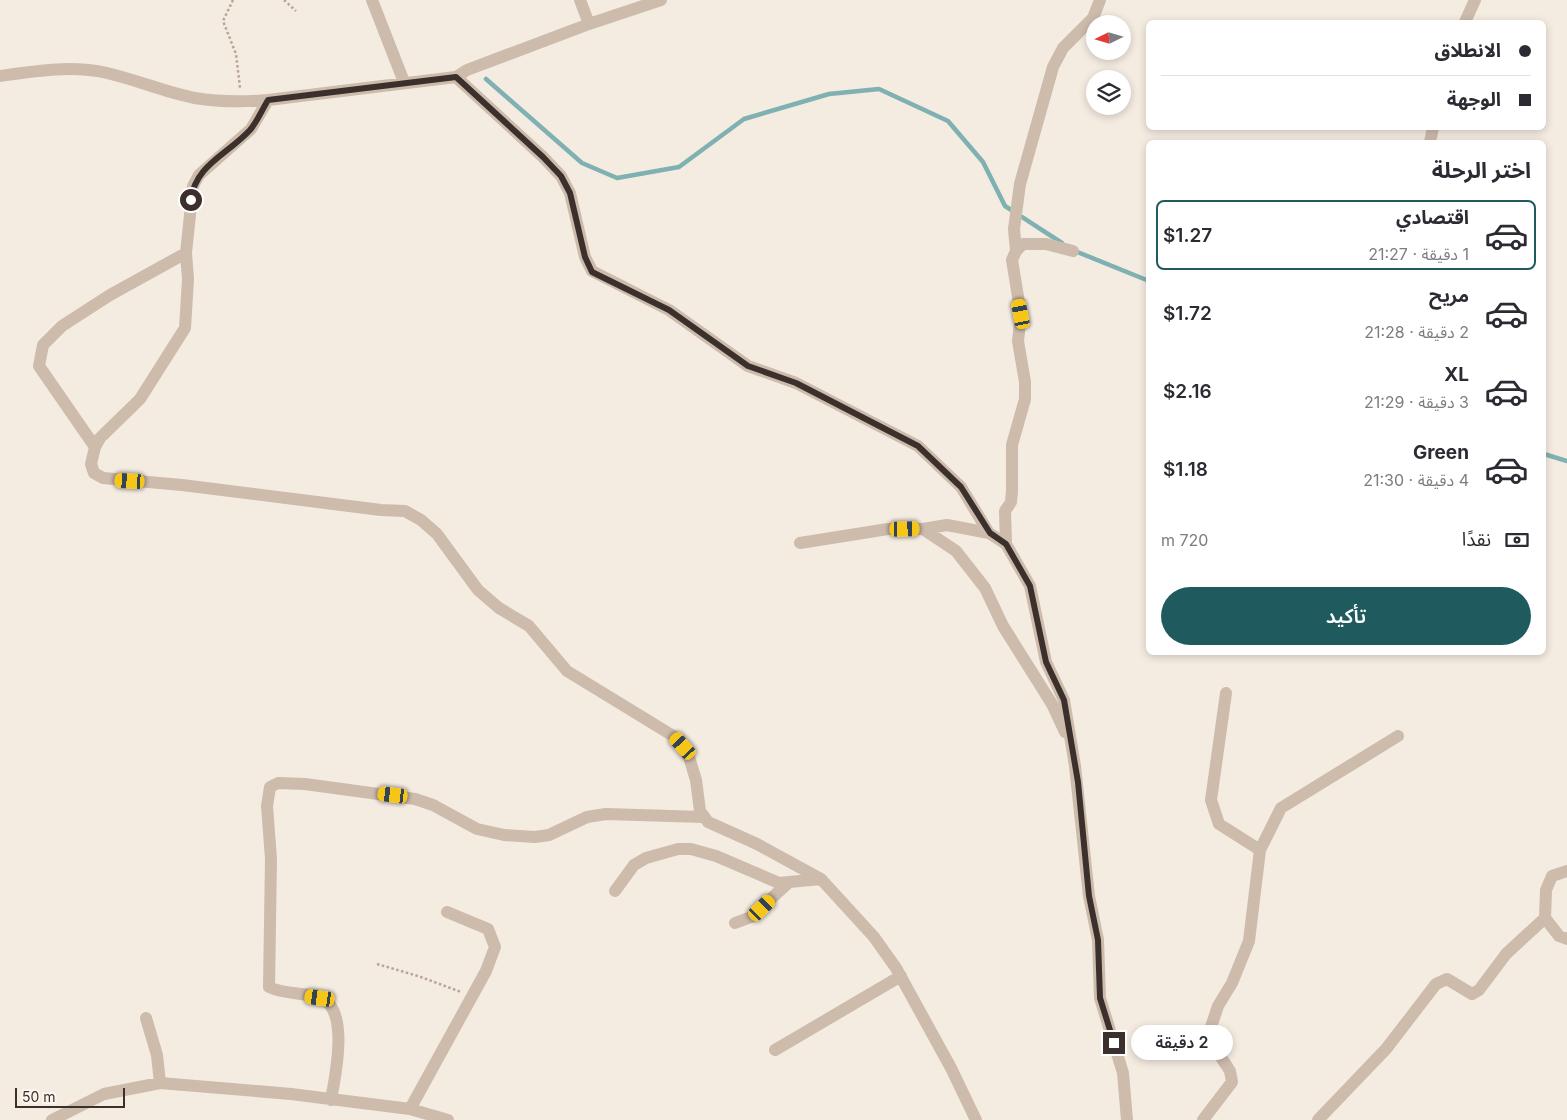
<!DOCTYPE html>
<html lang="ar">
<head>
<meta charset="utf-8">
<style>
	body { margin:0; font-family:Inter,"Noto Sans Arabic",sans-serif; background:#f7f7f7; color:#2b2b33; direction:rtl; height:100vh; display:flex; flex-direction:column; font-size:19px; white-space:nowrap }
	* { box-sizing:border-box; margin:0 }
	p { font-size:16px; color:#7c7c81 }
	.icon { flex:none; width:28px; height:28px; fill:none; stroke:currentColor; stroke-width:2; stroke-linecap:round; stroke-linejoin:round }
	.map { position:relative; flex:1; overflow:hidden; direction:ltr }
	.sheet { position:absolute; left:1146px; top:140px; width:400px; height:515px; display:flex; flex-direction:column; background:#fff; border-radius:8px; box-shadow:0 2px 8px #0003; direction:rtl }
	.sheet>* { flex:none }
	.hud { position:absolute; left:1146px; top:20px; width:400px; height:110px; border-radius:8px; box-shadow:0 2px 8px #0003; direction:rtl; display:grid; align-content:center; height:110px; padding:0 15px; background:#fff }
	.needle { width:32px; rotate:265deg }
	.fabs { position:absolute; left:1086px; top:15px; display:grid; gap:10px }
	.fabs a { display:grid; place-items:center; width:45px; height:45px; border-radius:50%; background:#fff; box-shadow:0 2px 8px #0003; font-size:25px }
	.scale { position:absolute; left:15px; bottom:12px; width:110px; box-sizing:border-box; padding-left:5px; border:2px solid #3b302b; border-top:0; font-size:14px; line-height:18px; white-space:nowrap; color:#3b302b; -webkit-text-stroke:4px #fbf5ee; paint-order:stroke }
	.end { position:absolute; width:22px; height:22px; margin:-11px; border:6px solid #3b302b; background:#fff; box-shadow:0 0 0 2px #fff }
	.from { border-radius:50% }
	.bubble { position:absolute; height:35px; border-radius:18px; background:#fff; box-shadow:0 2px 8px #0003; font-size:16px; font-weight:600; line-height:35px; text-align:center; direction:rtl }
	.car { position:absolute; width:15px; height:30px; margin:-15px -8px; border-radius:6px; box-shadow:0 0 4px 1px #0007; background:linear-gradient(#f5c518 24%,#345 0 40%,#f5c518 0 76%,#345 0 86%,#f5c518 0) }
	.hud b { display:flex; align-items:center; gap:18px; height:48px; font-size:19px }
	.hud b+b { border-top:1px solid #e1e1e2 }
	.hud i { width:12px; height:12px; background:#2b2b33 }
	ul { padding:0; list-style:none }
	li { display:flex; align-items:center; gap:15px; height:70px; margin:0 10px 8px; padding:0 5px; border:2px solid transparent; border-radius:8px }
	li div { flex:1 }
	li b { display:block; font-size:19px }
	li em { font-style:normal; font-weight:600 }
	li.active { border-color:#1f5a5e }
	li>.icon { width:45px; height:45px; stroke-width:1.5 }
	h2 { padding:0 15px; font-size:22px; line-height:60px }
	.pay { display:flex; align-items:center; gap:12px; height:55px; padding:0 15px; font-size:19px }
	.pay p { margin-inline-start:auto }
	.primary-button { display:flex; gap:10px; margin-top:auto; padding:10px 15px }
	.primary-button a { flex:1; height:58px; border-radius:30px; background:#1f5a5e; color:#fff; font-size:20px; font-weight:600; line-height:58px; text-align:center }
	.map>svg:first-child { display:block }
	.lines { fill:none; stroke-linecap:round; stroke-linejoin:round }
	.stream { stroke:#7fb0b2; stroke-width:4.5 }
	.path { stroke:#b9a596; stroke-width:2.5; stroke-dasharray:2.5 2.5; stroke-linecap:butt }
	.minor { stroke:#cdbbac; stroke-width:12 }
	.route { stroke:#3b302b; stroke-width:6 }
</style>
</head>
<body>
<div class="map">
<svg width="1567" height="1120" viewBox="0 0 1567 1120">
	<rect width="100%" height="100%" fill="#f4ebe1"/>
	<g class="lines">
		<!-- stream -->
		<path class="stream" d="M 486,79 L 582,163 L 617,178 L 679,167 L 744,119 L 829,94 L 879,89 L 948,121 L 983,162 L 1005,206 L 1062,243
			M 1075,251 L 1149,281
			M 1544,454 L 1567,461"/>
		<!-- path -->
		<path class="path" d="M 233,0 L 223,21 L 236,54 L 240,88
			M 284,0 L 296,11
			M 377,964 L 418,976 L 461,992"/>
		<!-- minor -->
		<path class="minor" d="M 372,0 L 404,82
			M 580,0 L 589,24
			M 1465,22 L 1475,0
			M 0,76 C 35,71 71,65 107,73 C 137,80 165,92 195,98 C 219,102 244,102 268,100 L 456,77 L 467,70 L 589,24 L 661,0
			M 456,77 L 543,157 L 561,176 L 570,193 L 585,257 L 592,271 L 669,310 L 748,366 L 796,383 L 918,446 L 961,487 L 989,533 L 1006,544 L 1030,586 L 1046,662 L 1064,700 L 1075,766 L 1089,896 L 1098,940 L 1100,998 L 1123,1073 L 1127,1120
			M 268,100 L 251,129 L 199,175 L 193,186 L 186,253 L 188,279 L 185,328 L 140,399 L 100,438 L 95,447 L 91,464 L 94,473 L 103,478 L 182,485 L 381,510 L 405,511 L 421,520 L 437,534 L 478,590 L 499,608 L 529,626 L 567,671 L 675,737 L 689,757 L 696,780 L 700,811 L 708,822 L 757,844 L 821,879 L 874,937 L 896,968 L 951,1068 L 976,1120
			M 1430,142 L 1433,128
			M 1016,251 L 1014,229 L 1020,184 L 1053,67 L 1063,48 L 1093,18 L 1100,0
			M 95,447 L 39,366 L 43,345 L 62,326 L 110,295 L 186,253
			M 923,529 L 947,525 L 989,533
			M 800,543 L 888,529 L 923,529 L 956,551 L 985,588 L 1003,626 L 1052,704 L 1065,732
			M 1006,544 L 1005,511 L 1011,502 L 1012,491 L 1012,445 L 1025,399 L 1025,382 L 1018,341 L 1021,315 L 1012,260 L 1016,251 L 1023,244 L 1046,244 L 1073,251
			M 1226,693 L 1211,800 L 1219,824 L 1260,850
			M 615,891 L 634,865 L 646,858 L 678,849 L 691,849 L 716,856 L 779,883 L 821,879
			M 1545,918 L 1546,890 L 1552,876 L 1567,871
			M 735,923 L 751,917 L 787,884
			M 146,1018 L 157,1055 L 160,1083
			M 775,1050 L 901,976
			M 331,1100 C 335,1077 350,1010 321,998 C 304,992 285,995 269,987 L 271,859 L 267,806 L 270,787 L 278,783 L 305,784 L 415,799 L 433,805 L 477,829 L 504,835 L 535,837 L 549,835 L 587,817 L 606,814 L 703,817
			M 410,1109 L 486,971 L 495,947 L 488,929 L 447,912
			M 52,1120 L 104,1094 L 160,1083 L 291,1094 L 410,1109 L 448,1120
			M 1203,1120 L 1232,1082 L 1230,1071 L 1211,1042 L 1210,1030 L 1218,1006 L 1232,983 L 1249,941 L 1260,850 L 1281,808 L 1398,736
			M 1318,1120 L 1386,1049 L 1436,984 L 1447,979 L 1472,994 L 1479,990 L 1506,954 L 1545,918 L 1559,936 L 1567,939"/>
	</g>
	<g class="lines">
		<!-- route -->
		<path class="route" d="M 191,200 C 195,165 227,155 250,130 C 257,122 262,110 268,100 L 456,77 L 543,157 L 561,176 L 570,193 L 585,257 L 592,272 L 669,310 L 748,366 L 796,383 L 918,446 L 961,487 L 990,533 L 1006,544 L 1030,586 L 1046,662 L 1064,700 L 1078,782 L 1089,896 L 1098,940 L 1100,998 L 1114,1043"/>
	</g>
</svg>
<div class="fabs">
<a><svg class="needle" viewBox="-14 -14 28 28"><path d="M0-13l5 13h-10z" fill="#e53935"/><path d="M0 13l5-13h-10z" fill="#7c7c81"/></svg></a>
<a><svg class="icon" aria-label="layers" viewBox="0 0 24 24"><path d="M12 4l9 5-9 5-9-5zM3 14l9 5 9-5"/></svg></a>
</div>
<div class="scale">50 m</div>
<i class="end from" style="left:191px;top:200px"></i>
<i class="end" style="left:1114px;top:1043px"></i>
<div class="bubble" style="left:1131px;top:1025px;width:102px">2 دقيقة</div>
<i class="car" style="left:1021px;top:314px;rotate:349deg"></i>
<i class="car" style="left:130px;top:481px;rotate:273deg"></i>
<i class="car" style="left:905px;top:529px;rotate:89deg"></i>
<i class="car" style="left:683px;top:746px;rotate:318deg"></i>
<i class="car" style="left:393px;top:795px;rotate:277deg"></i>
<i class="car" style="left:762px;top:908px;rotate:46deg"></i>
<i class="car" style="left:320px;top:998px;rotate:278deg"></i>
<div class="hud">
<b><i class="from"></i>الانطلاق</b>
<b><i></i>الوجهة</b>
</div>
<section class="sheet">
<h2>اختر الرحلة</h2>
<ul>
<li class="active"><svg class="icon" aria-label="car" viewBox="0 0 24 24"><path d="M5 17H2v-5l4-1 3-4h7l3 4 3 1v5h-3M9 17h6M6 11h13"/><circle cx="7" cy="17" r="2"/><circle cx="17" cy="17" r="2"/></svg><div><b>اقتصادي</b><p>1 دقيقة · 21:27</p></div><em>$1.27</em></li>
<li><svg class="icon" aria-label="car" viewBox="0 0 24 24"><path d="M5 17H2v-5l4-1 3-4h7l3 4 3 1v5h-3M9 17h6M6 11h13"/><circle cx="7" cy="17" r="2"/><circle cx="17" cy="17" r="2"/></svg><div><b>مريح</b><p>2 دقيقة · 21:28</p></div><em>$1.72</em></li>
<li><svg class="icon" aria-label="car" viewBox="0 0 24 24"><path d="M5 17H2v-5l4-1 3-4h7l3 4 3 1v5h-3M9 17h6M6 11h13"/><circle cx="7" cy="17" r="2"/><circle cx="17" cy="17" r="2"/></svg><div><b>XL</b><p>3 دقيقة · 21:29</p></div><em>$2.16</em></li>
<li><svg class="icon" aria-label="car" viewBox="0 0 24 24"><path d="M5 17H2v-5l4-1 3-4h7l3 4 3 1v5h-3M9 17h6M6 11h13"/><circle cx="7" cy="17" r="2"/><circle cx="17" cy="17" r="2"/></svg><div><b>Green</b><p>4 دقيقة · 21:30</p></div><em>$1.18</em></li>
</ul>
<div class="pay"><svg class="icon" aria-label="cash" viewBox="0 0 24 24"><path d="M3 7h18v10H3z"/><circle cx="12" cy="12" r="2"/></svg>نقدًا<p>720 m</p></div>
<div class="primary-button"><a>تأكيد</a></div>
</section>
</div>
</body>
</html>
